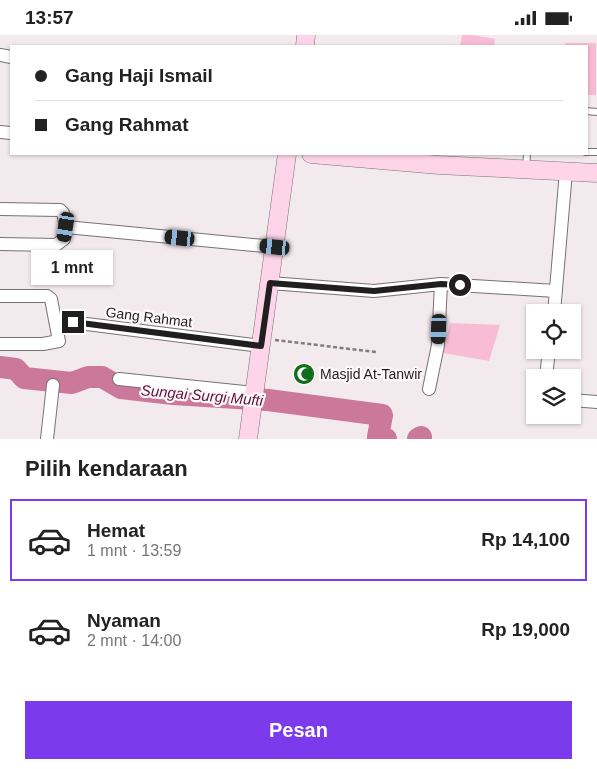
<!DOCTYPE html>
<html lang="id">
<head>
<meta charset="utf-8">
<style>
	body { margin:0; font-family:Helvetica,sans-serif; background:#f6f6f6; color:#222; height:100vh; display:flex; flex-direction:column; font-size:19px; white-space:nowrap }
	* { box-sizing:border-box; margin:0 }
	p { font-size:16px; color:#767676 }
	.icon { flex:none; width:28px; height:28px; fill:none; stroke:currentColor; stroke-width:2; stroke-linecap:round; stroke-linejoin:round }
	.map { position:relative; height:404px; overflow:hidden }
	.side { display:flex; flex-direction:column; background:#fff; flex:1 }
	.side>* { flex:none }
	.banner { position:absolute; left:10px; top:10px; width:578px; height:110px; border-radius:0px; box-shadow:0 1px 4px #0004; display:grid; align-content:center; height:110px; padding:0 25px; background:#fff }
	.tools { position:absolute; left:526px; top:269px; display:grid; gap:10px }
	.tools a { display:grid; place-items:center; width:55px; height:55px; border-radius:0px; background:#fff; box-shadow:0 1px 4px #0004; font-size:25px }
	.end { position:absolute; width:22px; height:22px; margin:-11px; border:6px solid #211e1f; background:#fff; box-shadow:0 0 0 2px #fff }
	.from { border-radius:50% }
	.bubble { position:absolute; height:35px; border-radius:0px; background:#fff; box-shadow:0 1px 4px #0004; font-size:16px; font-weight:800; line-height:35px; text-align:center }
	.car { position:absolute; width:15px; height:30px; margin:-15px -8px; border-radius:6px; box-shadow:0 0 4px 1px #0007; background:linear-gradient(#222 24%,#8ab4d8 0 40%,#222 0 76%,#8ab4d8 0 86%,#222 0) }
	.banner b { display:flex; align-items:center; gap:18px; height:48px; font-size:19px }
	.banner b+b { border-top:1px solid #e0e0e0 }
	.banner i { width:12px; height:12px; background:#222 }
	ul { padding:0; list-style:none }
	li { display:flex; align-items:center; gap:15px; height:82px; margin:0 10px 8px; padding:0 15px; border:2px solid transparent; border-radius:0px }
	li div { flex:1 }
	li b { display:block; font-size:19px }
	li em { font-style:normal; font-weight:800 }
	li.selected { border-color:#7c3aed }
	li>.icon { width:45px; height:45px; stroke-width:1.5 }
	h2 { padding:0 25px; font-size:22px; line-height:60px }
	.button { display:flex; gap:10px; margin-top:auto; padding:10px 25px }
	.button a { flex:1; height:58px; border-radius:0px; background:#7c3aed; color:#fff; font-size:20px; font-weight:800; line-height:58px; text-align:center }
	.status { display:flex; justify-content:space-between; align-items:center; height:35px; padding:0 25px; background:#fff; direction:ltr }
	.status svg { height:14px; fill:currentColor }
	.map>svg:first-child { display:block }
	.green { fill:#f8bdd4 }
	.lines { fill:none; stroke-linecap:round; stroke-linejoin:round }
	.river { stroke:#cb789b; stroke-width:22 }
	.lane-casing { stroke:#787173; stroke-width:8 }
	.street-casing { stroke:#787173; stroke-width:14 }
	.secondary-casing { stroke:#787173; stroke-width:19 }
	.path { stroke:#827c7e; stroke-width:2.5; stroke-dasharray:4 2.5; stroke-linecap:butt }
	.lane { stroke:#fff; stroke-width:6 }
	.street { stroke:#fff; stroke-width:12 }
	.secondary { stroke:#fed5e8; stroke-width:18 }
	.route { stroke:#211e1f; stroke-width:6 }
	.labels { text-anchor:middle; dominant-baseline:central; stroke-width:4.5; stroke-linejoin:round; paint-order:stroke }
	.street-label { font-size:14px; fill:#211e1f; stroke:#fff8fa }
	.poi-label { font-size:14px; fill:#211e1f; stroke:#fff8fa; text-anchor:start }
	.water-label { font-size:15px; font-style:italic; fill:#5e133a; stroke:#fff8fa }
</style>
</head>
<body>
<div class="status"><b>13:57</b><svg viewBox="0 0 49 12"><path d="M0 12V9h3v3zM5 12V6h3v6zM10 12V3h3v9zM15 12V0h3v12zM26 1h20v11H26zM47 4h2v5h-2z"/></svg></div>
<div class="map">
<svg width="597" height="404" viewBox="0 0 597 404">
	<rect width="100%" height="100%" fill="#f3eaed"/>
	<!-- green -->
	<path class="green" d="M 462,0 L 473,0 L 495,4 L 494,11 L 460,11 Z
		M 565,8 L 596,8 L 596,60 L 586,60 L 586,11 L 565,11 Z
		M 450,288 L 500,290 L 489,326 L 443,318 Z"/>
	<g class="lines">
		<!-- river -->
		<path class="river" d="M 0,332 L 16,334 L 24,343 L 72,348 L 88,342 L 102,342 L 121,353 L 173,359 L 268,365 L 382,380 L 378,402 L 386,404
			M 418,404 L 421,402"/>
		<!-- lane casing -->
		<g class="lane-casing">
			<path id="lane" d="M 586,76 L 597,77
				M 586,117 L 597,117
				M 526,133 L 527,119"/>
		</g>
		<!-- street casing -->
		<g class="street-casing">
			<path id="street" d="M 0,20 L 11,22
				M 0,97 L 11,98
				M 0,174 L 60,175 L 63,178 L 66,192 L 275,212
				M 0,209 L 56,210 L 64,204 L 66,192
				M 270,248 L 374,256 L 441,249 L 556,256
				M 0,261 L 47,261 L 51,264 L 55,285
				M 554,278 L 566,136
				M 0,309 L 43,309 L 59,306 L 55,285 L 261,311
				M 546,342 L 549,315
				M 119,344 L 254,358
				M 429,354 L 438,310 L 441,249
				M 572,365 L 597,367
				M 47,404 L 53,350"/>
		</g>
		<!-- secondary casing -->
		<g class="secondary-casing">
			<path id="secondary" d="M 305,11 L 306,0
				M 311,119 L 439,130 L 597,138
				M 248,404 L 287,119"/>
		</g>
		<!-- path -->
		<path class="path" d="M 275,305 L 376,317"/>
		<!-- lane -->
		<use href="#lane" class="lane"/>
		<!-- street -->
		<use href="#street" class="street"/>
		<!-- secondary -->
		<use href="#secondary" class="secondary"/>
	</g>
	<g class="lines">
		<!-- route -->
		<path class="route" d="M 73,287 L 261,311 L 270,248 L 374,256 L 441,249 L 460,250"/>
	</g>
	<!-- icons -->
	<defs>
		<g id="mosque-disc" transform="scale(1.125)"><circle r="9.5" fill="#116d19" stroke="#fff8fa"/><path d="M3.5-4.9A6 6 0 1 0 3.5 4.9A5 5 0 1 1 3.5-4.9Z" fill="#fff"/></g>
	</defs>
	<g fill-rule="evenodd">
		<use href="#mosque-disc" x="304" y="339"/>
	</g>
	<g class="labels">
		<!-- street labels -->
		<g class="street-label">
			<text transform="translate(149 282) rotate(7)">Gang Rahmat</text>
		</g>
		<!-- poi labels -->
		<g class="poi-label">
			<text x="320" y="339">Masjid At-Tanwir</text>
		</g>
		<!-- water labels -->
		<g class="water-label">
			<text transform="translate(202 360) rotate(5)">Sungai Surgi Mufti</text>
		</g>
	</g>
</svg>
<div class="tools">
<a><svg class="icon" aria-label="locate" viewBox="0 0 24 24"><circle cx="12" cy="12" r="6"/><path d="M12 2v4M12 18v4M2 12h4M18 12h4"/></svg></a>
<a><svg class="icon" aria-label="layers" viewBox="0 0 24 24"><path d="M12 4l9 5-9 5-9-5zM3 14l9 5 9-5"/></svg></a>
</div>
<i class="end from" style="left:460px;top:250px"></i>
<i class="end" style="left:73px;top:287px"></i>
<div class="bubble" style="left:31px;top:215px;width:82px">1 mnt</div>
<i class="car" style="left:66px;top:192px;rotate:189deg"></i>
<i class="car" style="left:180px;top:203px;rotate:276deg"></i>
<i class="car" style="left:275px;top:212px;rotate:276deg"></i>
<i class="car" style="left:439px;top:294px;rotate:182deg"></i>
<div class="banner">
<b><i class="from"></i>Gang Haji Ismail</b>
<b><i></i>Gang Rahmat</b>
</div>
</div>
<section class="side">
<h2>Pilih kendaraan</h2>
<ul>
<li class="selected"><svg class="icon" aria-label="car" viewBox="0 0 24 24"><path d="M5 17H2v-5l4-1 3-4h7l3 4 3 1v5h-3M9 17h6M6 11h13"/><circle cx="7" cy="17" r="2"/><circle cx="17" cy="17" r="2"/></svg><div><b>Hemat</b><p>1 mnt · 13:59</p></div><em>Rp 14,100</em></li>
<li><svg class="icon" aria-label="car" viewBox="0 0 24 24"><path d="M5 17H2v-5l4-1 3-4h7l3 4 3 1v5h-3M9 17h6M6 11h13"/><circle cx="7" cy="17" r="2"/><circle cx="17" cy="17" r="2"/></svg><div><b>Nyaman</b><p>2 mnt · 14:00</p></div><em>Rp 19,000</em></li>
</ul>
<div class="button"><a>Pesan</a></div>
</section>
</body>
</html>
